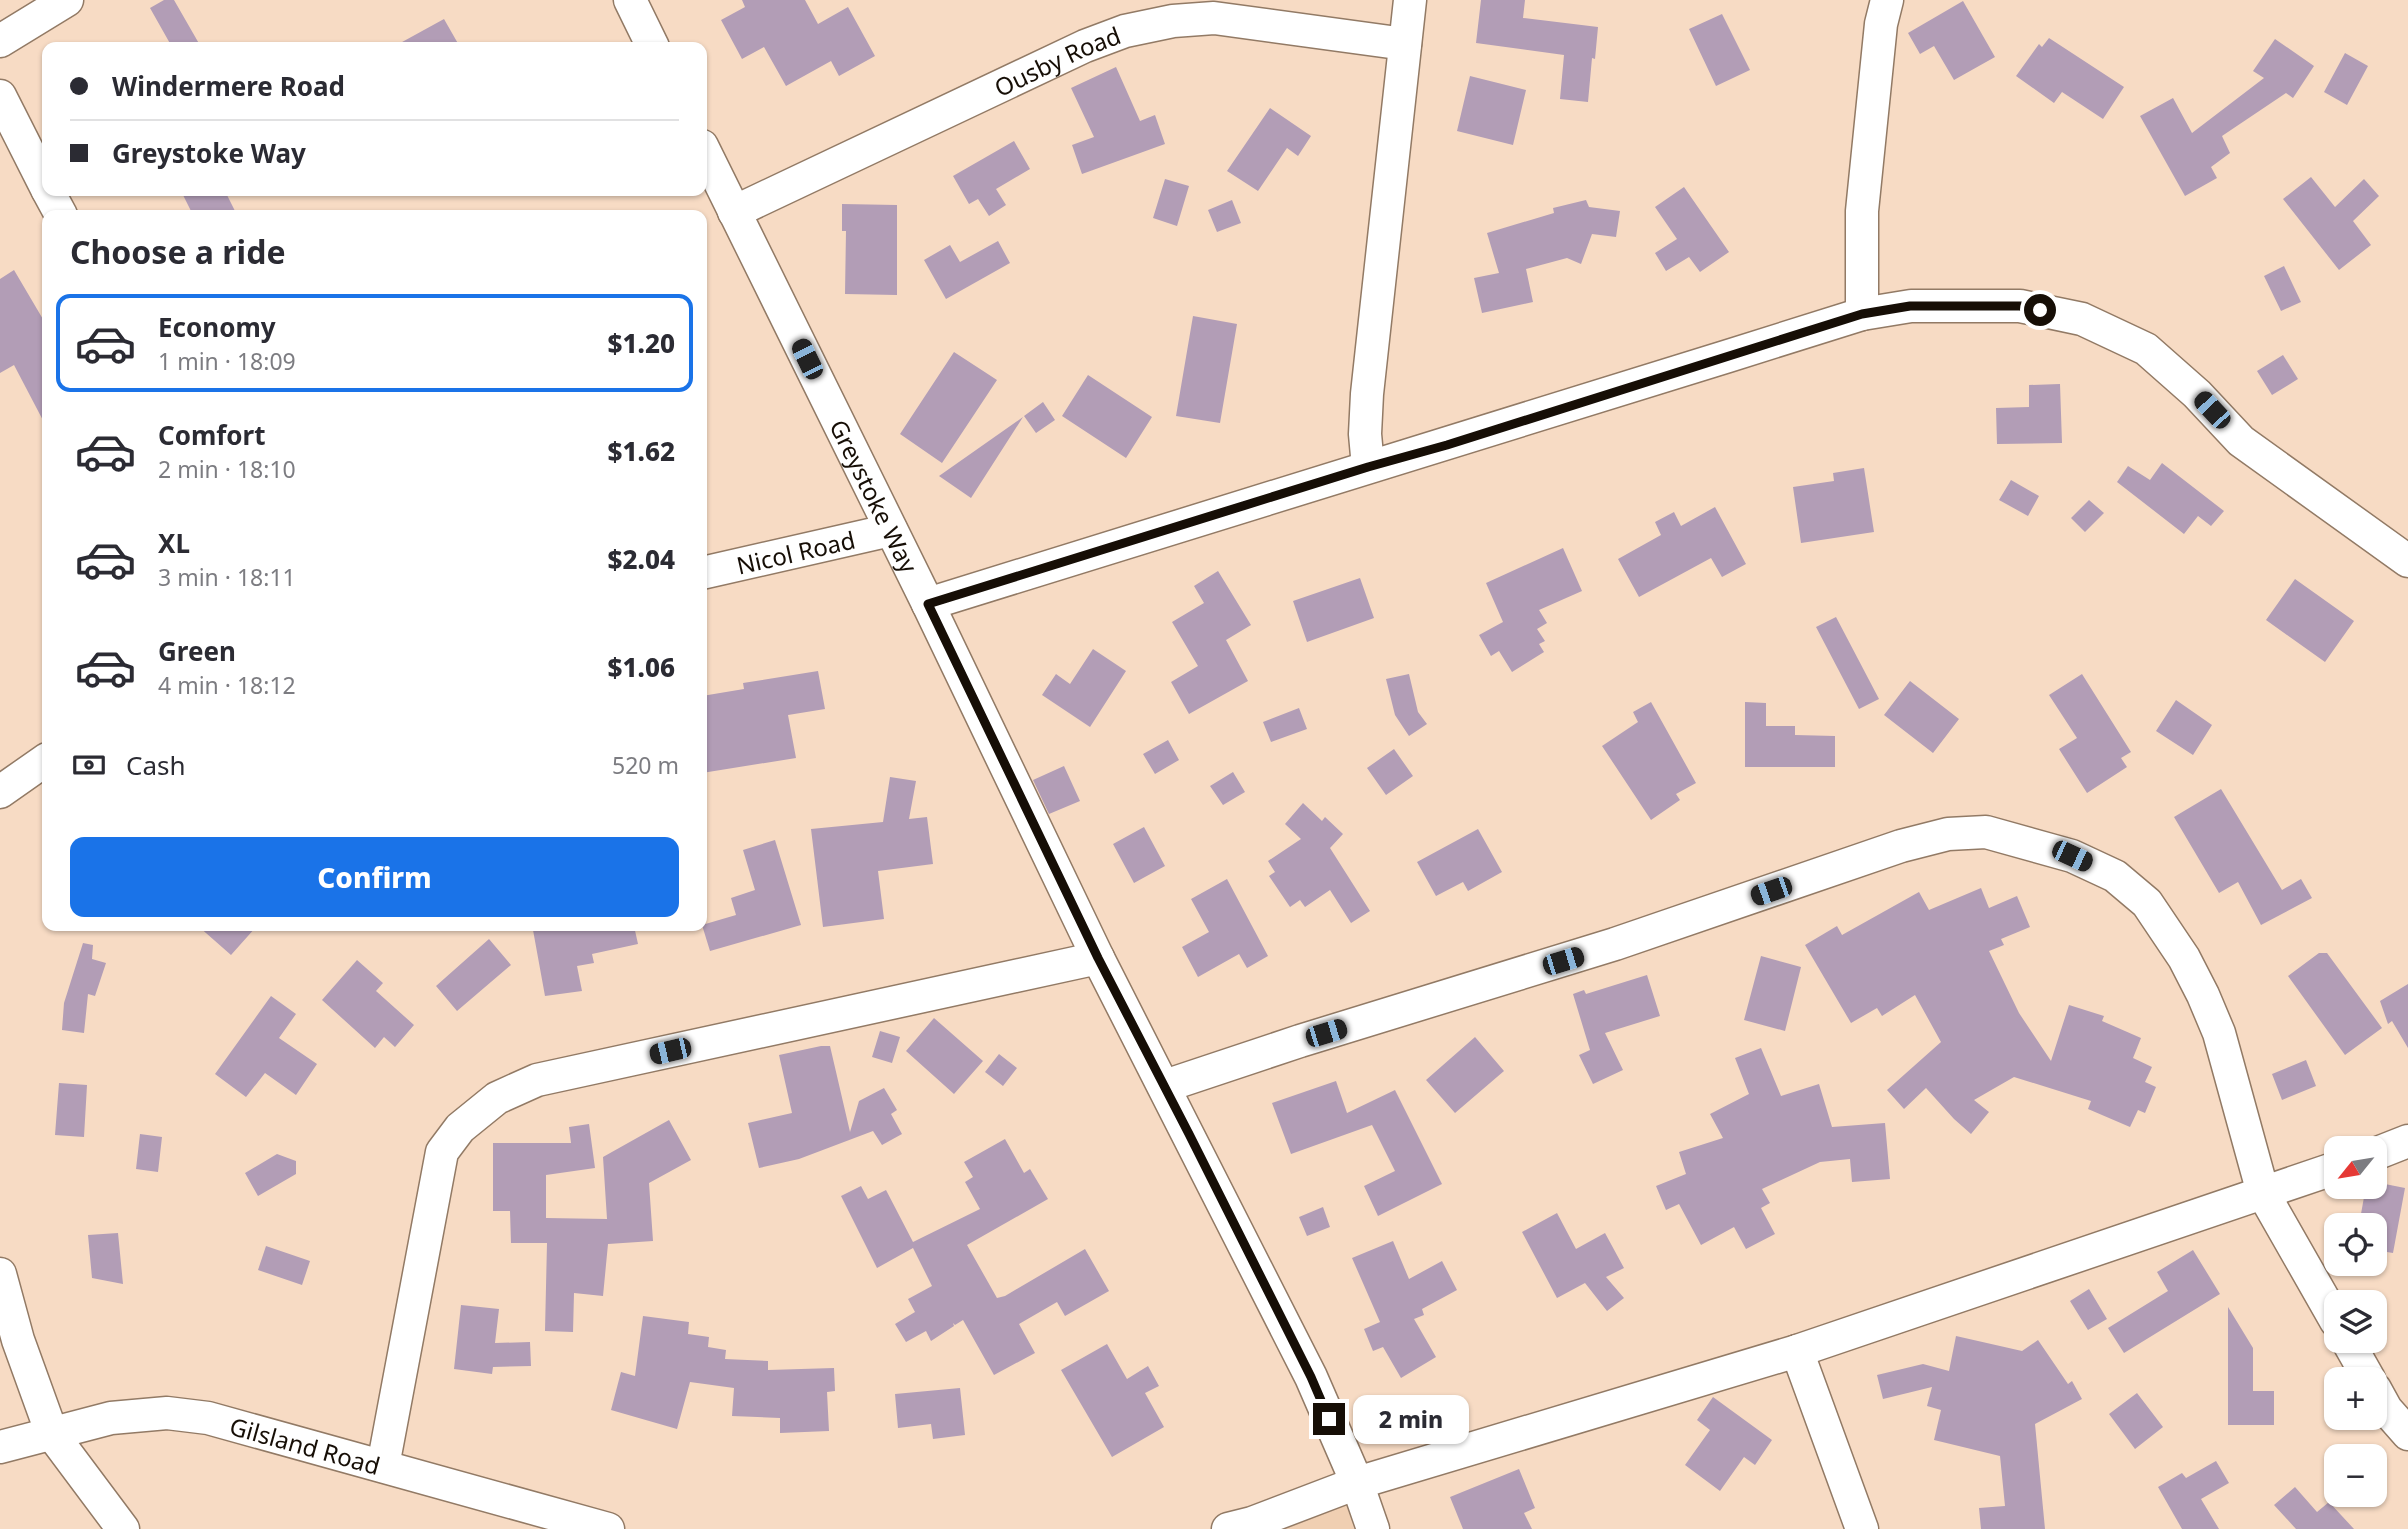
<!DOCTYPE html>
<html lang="en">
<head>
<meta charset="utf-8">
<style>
	body { margin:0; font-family:"Noto Sans",sans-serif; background:#f2f2f3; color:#2b2b33; height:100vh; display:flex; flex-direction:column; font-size:26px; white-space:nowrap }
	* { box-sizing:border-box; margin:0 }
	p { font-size:23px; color:#7c7c81 }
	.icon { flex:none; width:38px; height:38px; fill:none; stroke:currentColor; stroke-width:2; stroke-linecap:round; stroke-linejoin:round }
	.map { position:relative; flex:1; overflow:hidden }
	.details { position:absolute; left:42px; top:210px; width:665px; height:721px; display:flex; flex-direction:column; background:#fff; border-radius:14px; box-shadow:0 2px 5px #0004 }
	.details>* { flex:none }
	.top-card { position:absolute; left:42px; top:42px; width:665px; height:154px; border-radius:14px; box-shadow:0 2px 5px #0004; display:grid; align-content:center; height:154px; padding:0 28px; background:#fff }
	.needle { width:46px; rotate:240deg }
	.buttons { position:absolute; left:2324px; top:1136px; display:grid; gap:14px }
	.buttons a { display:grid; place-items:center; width:63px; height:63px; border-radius:14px; background:#fff; box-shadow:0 2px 5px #0004; font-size:35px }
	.end { position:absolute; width:32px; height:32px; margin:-16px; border:9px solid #160e06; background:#fff; box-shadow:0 0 0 4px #fff }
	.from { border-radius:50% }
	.bubble { position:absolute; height:49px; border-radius:14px; background:#fff; box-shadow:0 2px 5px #0004; font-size:23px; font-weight:800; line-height:49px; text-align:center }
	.car { position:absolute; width:21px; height:42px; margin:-21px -10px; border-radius:9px; box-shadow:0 0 5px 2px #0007; background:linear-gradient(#222 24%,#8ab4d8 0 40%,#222 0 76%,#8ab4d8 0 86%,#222 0) }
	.top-card b { display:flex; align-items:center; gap:24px; height:66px; font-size:26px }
	.top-card b+b { border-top:2px solid #e1e1e2 }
	.top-card i { width:18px; height:18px; background:#2b2b33 }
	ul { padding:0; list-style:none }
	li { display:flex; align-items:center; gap:21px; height:98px; margin:0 14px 10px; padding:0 14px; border:4px solid transparent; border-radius:14px }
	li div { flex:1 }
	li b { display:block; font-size:26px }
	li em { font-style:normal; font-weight:800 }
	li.current { border-color:#1a73e8 }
	li>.icon { width:63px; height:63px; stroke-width:1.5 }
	h2 { padding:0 28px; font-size:32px; line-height:84px }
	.pay { display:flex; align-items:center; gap:18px; height:77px; padding:0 28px; font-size:26px }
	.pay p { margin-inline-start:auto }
	.button { display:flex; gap:14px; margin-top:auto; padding:14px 28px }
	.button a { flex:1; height:80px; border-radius:14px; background:#1a73e8; color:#fff; font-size:28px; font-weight:800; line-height:80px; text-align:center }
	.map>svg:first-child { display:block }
	.built { fill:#f0cfb2 }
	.building { fill:#b29db6 }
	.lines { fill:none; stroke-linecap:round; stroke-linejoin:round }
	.minor-casing { stroke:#927a65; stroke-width:35 }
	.minor { stroke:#fff; stroke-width:32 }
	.route { stroke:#160e06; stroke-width:9 }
	.labels { text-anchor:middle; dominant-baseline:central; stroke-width:6; stroke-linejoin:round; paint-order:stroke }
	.street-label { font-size:24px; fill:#160e06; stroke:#fbebdd }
</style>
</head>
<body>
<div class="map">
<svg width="2408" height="1529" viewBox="0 0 2408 1529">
	<rect width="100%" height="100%" fill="#f7dbc4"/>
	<!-- built -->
	<path class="built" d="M 1344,1498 L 1354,1529 L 1250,1529 Z"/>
	<!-- building -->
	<path class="building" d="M 164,0 L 174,0 L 201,47 L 172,47 L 150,8 Z
		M 742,0 L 805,0 L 818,24 L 848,7 L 875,56 L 839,76 L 831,61 L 786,86 L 764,47 L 742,59 L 721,20 L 745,7 Z
		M 1481,0 L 1525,0 L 1523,18 L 1598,27 L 1595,59 L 1592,58 L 1588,102 L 1560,99 L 1564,55 L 1476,43 Z
		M 1963,1 L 1995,57 L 1954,80 L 1934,46 L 1920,54 L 1908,33 Z
		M 1722,14 L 1750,70 L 1716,86 L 1689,29 Z
		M 444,19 L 460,47 L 393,47 Z
		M 2049,38 L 2124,87 L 2103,119 L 2062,92 L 2054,103 L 2016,76 L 2039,44 L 2042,47 Z
		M 2275,39 L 2314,66 L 2293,98 L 2286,93 L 2222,136 L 2230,153 L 2211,167 L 2217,178 L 2185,196 L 2140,116 L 2173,98 L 2192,133 L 2264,78 L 2253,71 Z
		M 2345,53 L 2368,66 L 2347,105 L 2324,92 Z
		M 1116,67 L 1140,121 L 1155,115 L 1165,144 L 1082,174 L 1072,145 L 1094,137 L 1071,88 Z
		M 1470,76 L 1526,90 L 1513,145 L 1457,131 Z
		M 1270,108 L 1311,136 L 1298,156 L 1287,148 L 1258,191 L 1227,171 Z
		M 1014,141 L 1030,169 L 996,189 L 1006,205 L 989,216 L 978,199 L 969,204 L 953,176 Z
		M 2311,177 L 2335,207 L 2364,179 L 2379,196 L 2353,221 L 2371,245 L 2339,270 L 2283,199 Z
		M 1165,179 L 1189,186 L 1177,226 L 1153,218 Z
		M 1684,187 L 1729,252 L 1700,272 L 1689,257 L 1666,271 L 1655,253 L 1677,239 L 1655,207 Z
		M 181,191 L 225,191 L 237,215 L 193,215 Z
		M 1232,200 L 1241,223 L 1217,232 L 1208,210 Z
		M 1586,200 L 1589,207 L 1620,211 L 1616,237 L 1592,234 L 1581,264 L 1567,258 L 1526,269 L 1533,302 L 1482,313 L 1474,278 L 1499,273 L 1487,233 L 1554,213 L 1553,208 Z
		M 842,204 L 897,205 L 897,295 L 845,294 L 846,231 L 842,231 Z
		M 998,241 L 1010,263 L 946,299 L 924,260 L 950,245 L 960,262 Z
		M 2284,266 L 2301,302 L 2281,311 L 2264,276 Z
		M 14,270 L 47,326 L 47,428 L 14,365 L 0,373 L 0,279 Z
		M 1193,316 L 1237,324 L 1220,423 L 1176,416 Z
		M 954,352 L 997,380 L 942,463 L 900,434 Z
		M 2283,355 L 2298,379 L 2272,395 L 2257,371 Z
		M 1088,375 L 1152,417 L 1126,458 L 1062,416 Z
		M 2060,384 L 2062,443 L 1997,444 L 1996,408 L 2029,407 L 2029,385 Z
		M 1043,402 L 1055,420 L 1036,433 L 1024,416 Z
		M 1023,417 L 971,498 L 939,476 Z
		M 2162,463 L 2224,511 L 2211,526 L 2198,516 L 2184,534 L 2117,482 L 2128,466 L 2150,480 Z
		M 1864,468 L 1874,532 L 1801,543 L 1793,487 L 1834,481 L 1833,473 Z
		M 2011,480 L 2039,496 L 2028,516 L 1999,500 Z
		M 2089,500 L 2104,513 L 2085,532 L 2071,518 Z
		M 1715,507 L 1746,564 L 1722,577 L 1711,558 L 1639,597 L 1618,559 L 1661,535 L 1655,522 L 1674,512 L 1681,526 Z
		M 1563,548 L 1582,591 L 1539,610 L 1547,623 L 1537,629 L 1545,641 L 1539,644 L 1544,652 L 1512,672 L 1499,651 L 1491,656 L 1479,635 L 1503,622 L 1486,583 Z
		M 1218,571 L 1251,625 L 1226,640 L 1248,681 L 1189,714 L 1171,682 L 1198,666 L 1172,622 L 1204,603 L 1194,586 Z
		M 1360,578 L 1374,618 L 1307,642 L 1293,601 Z
		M 2295,579 L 2354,621 L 2325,662 L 2266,620 Z
		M 1836,617 L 1879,699 L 1859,709 L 1816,627 Z
		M 1093,649 L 1126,671 L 1090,727 L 1042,695 L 1056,674 L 1070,684 Z
		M 818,671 L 825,709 L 788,715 L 796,758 L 702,773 L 702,696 L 744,689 L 743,683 Z
		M 1409,674 L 1418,712 L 1427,724 L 1409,736 L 1395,715 L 1386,679 Z
		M 2082,674 L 2131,752 L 2121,758 L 2127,767 L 2087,793 L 2059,749 L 2077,738 L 2049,695 Z
		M 1910,681 L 1959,719 L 1933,753 L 1884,715 Z
		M 2176,700 L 2212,725 L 2193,755 L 2156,731 Z
		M 1651,702 L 1696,783 L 1676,794 L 1680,800 L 1651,820 L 1602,746 L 1638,722 L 1633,712 Z
		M 1745,702 L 1766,703 L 1766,726 L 1795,726 L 1795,735 L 1835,736 L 1835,767 L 1745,767 Z
		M 1299,708 L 1307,729 L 1271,742 L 1263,722 Z
		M 1168,740 L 1179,760 L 1155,774 L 1143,754 Z
		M 1394,749 L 1413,776 L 1386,795 L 1367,768 Z
		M 1064,766 L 1080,801 L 1049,814 L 1033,780 Z
		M 1233,772 L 1245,792 L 1223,805 L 1210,786 Z
		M 890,777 L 916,781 L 909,819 L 927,817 L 933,864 L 878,871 L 884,919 L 823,927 L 811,829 L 883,822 Z
		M 2221,789 L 2282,890 L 2301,879 L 2312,898 L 2261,925 L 2238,882 L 2219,893 L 2174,817 Z
		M 1303,803 L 1322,821 L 1325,817 L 1343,834 L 1330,848 L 1370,911 L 1351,923 L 1330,890 L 1305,907 L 1300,900 L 1290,907 L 1269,876 L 1275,872 L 1268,861 L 1301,839 L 1285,824 Z
		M 1144,827 L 1165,866 L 1134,883 L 1113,844 Z
		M 1478,829 L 1502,872 L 1468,891 L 1463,882 L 1436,896 L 1417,862 Z
		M 775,840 L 801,925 L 710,951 L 702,925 L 736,915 L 731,898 L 755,890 L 743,850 Z
		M 1227,879 L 1268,956 L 1247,968 L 1239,954 L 1198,977 L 1182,947 L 1209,932 L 1191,899 Z
		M 1981,888 L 1989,908 L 2017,896 L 2030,927 L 2001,939 L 2004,945 L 1989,951 L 2019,1013 L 2051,1061 L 2069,1005 L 2104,1016 L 2102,1021 L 2141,1038 L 2133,1058 L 2152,1067 L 2145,1082 L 2156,1087 L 2145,1113 L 2138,1110 L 2130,1127 L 2088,1109 L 2091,1101 L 2014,1077 L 1974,1100 L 1989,1112 L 1971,1134 L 1954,1119 L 1926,1088 L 1904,1109 L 1887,1090 L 1941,1042 L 1915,995 L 1882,1016 L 1877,1008 L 1851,1023 L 1805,945 L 1837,926 L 1842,935 L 1919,892 L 1929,910 Z
		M 198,926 L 257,926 L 231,955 Z
		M 542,926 L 634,926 L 638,944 L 592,954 L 594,963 L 577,966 L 582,991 L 545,996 L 533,930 L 543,928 Z
		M 489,939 L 511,965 L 457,1011 L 436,986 Z
		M 83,943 L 93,945 L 92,959 L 106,963 L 95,996 L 88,994 L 84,1033 L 62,1030 L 64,1003 Z
		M 2319,953 L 2327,953 L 2382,1028 L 2345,1055 L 2288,976 Z
		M 1761,956 L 1801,967 L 1785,1031 L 1744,1020 Z
		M 357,960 L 383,983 L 376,991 L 414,1025 L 395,1047 L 384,1037 L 375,1048 L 322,1000 Z
		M 1647,975 L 1660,1016 L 1605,1033 L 1623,1070 L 1593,1084 L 1579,1055 L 1590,1050 L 1573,994 L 1584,990 L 1586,994 Z
		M 2408,984 L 2408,1048 L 2392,1021 L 2388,1024 L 2380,1001 Z
		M 271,996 L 296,1014 L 279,1038 L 317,1064 L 296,1095 L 265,1073 L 246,1097 L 215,1074 Z
		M 934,1018 L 983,1061 L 954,1094 L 906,1051 Z
		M 880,1031 L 900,1037 L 892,1063 L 872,1057 Z
		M 1475,1037 L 1504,1071 L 1455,1113 L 1426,1080 Z
		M 821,1046 L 830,1046 L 850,1132 L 859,1101 L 884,1088 L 897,1110 L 891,1114 L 902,1134 L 882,1145 L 873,1131 L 799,1159 L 759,1168 L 748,1123 L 792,1113 L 779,1055 Z
		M 1761,1048 L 1781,1096 L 1819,1084 L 1832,1127 L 1885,1123 L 1890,1179 L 1852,1182 L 1850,1159 L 1820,1162 L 1762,1189 L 1770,1203 L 1761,1208 L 1775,1234 L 1746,1249 L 1734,1227 L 1701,1245 L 1679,1204 L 1666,1210 L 1656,1186 L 1686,1174 L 1679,1152 L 1723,1138 L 1710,1114 L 1749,1094 L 1735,1058 Z
		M 999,1054 L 1017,1068 L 1003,1086 L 985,1072 Z
		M 2306,1060 L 2316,1086 L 2282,1100 L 2272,1074 Z
		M 1336,1081 L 1347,1113 L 1395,1090 L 1442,1184 L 1378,1216 L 1364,1186 L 1395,1171 L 1372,1125 L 1291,1154 L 1272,1103 Z
		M 59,1083 L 87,1085 L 84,1137 L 55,1135 Z
		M 669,1120 L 691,1160 L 649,1183 L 653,1241 L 608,1244 L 603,1296 L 574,1293 L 573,1332 L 545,1331 L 547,1243 L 511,1243 L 510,1211 L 493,1211 L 493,1143 L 571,1143 L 569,1127 L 589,1124 L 595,1168 L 546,1175 L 546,1218 L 607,1219 L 603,1157 Z
		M 140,1134 L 162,1137 L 158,1172 L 136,1169 Z
		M 1005,1139 L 1024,1173 L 1030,1169 L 1048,1199 L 967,1245 L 997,1298 L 1005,1296 L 1085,1249 L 1109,1291 L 1065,1316 L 1057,1302 L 1019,1324 L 1035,1353 L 994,1375 L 963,1320 L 955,1325 L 953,1323 L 954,1326 L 931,1341 L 926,1331 L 906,1342 L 895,1324 L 915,1312 L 908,1299 L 932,1286 L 913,1248 L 877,1268 L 841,1196 L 861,1186 L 868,1199 L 886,1190 L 913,1242 L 980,1209 L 965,1182 L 973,1177 L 964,1162 Z
		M 277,1154 L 296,1161 L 296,1174 L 258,1196 L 245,1173 Z
		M 2375,1182 L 2405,1188 L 2393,1253 L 2375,1250 L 2375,1225 L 2359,1225 L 2366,1186 L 2375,1186 Z
		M 1323,1207 L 1330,1227 L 1307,1236 L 1299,1217 Z
		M 1557,1213 L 1576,1249 L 1605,1233 L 1624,1268 L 1606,1277 L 1624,1298 L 1607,1311 L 1585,1283 L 1557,1298 L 1522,1232 Z
		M 118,1233 L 123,1284 L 92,1278 L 88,1235 Z
		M 1393,1241 L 1409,1279 L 1442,1261 L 1457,1290 L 1422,1309 L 1424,1315 L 1414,1319 L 1436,1357 L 1401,1378 L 1383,1347 L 1373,1351 L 1364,1329 L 1380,1322 L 1352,1258 Z
		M 266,1246 L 310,1261 L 302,1285 L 258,1270 Z
		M 2193,1250 L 2220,1294 L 2124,1353 L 2108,1328 L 2168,1291 L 2157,1272 Z
		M 2089,1289 L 2107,1319 L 2088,1330 L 2070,1301 Z
		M 461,1305 L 499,1309 L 495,1343 L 530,1342 L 531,1366 L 493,1367 L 492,1374 L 454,1369 Z
		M 2228,1307 L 2253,1348 L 2253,1391 L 2274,1391 L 2274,1425 L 2228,1425 Z
		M 643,1316 L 689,1322 L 688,1334 L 709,1337 L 708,1347 L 726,1350 L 725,1359 L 768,1361 L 768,1370 L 834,1368 L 835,1391 L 827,1392 L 829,1431 L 780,1433 L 780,1418 L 732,1416 L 734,1388 L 690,1382 L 677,1429 L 611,1410 L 621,1372 L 635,1376 Z
		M 1956,1336 L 2022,1351 L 2038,1340 L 2068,1384 L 2072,1381 L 2082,1399 L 2035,1424 L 2045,1529 L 1981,1529 L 1979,1508 L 2005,1506 L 2000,1456 L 1934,1440 L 1941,1410 L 1927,1406 L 1932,1387 L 1883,1399 L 1877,1375 L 1923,1364 L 1949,1371 Z
		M 1107,1344 L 1127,1379 L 1148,1366 L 1159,1386 L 1145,1393 L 1164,1427 L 1112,1457 L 1061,1370 Z
		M 960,1388 L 965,1435 L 933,1439 L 931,1424 L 898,1428 L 895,1394 Z
		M 2137,1393 L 2163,1427 L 2135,1449 L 2109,1414 Z
		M 1713,1397 L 1772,1440 L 1755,1465 L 1744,1457 L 1720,1491 L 1685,1465 L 1710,1430 L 1697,1420 Z
		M 2216,1461 L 2229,1483 L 2201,1499 L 2219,1529 L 2182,1529 L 2158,1487 L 2182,1473 L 2186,1478 Z
		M 1519,1469 L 1535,1508 L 1524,1513 L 1532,1529 L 1463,1529 L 1450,1497 Z
		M 2295,1487 L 2317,1512 L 2329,1502 L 2354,1529 L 2296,1529 L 2274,1505 Z"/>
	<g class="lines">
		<!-- minor casing -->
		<g class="minor-casing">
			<g id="minor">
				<path d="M 630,0 L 653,47"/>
				<path d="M 0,41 L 67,0"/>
				<path d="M 0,96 L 47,189"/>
				<path id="s1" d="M 702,146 L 928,604 L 1098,958 L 1311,1377 L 1357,1483 L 1373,1529"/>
				<path d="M 48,191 L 61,215"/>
				<path id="s2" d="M 734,212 L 1085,46 L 1125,31 L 1173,21 L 1214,18 L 1405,44"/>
				<path d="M 1862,314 L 1862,211 L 1881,24 L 1887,0"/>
				<path d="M 1368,467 L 1365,434 L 1367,394 L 1410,0"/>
				<path id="s3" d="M 702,573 L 891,530"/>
				<path d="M 928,604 C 1239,507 1551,412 1862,314 L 1911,306 L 2020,306 L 2082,319 L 2146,349 L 2197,394 L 2241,441 L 2408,561"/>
				<path d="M 0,792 L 47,759"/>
				<path d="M 1165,1086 L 1300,1041 L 1615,944 L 1901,846 L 1948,834 L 1986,832 L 2072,856 L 2115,876 L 2147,903 L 2184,958 L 2203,995 L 2219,1033 L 2263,1193 L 2336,1321"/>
				<path d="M 2375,1154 L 2408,1141"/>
				<path d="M 0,1274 L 18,1340 L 52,1434 L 123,1529"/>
				<path d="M 2347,1340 L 2369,1379"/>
				<path d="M 1797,1351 L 1862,1529"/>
				<path d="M 2375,1389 L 2386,1409 L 2408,1434"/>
				<path id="s4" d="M 0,1447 L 111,1418 L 167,1413 L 208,1418 L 608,1529"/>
				<path d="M 383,1466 L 442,1152 L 460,1128 L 497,1098 L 537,1080 L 1098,958"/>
				<path d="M 1228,1529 L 1252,1523 L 1357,1483 L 1797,1351 L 2336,1168"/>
			</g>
		</g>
		<!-- minor -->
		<use href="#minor" class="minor"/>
	</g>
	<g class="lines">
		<!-- route -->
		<path class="route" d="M 1329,1419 L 1311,1377 L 1189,1134 L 1098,958 L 928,604 L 1368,467 L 1447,445 L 1862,314 L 1910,306 L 2020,306 L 2040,310"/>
	</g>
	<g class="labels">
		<!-- street labels -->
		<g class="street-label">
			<text stroke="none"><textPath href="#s2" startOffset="357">Ousby Road</textPath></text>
			<text stroke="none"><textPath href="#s1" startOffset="390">Greystoke Way</textPath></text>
			<text stroke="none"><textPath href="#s3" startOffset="96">Nicol Road</textPath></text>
			<text stroke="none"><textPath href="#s4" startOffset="313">Gilsland Road</textPath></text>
		</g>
	</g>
</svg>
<div class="buttons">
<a><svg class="needle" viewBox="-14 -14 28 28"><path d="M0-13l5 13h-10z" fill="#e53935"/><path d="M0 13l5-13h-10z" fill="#7c7c81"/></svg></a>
<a><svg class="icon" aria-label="locate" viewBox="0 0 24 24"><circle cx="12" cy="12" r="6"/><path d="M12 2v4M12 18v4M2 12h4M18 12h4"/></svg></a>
<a><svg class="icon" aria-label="layers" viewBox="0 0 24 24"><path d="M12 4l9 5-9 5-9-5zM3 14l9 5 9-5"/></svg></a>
<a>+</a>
<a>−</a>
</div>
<i class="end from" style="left:2040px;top:310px"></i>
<i class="end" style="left:1329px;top:1419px"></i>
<div class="bubble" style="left:1353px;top:1395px;width:116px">2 min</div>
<i class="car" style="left:807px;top:359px;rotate:334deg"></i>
<i class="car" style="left:2212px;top:410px;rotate:317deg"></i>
<i class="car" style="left:2072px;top:856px;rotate:115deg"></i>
<i class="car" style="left:1771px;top:891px;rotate:251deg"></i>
<i class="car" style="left:1563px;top:961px;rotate:73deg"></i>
<i class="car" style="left:1326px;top:1033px;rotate:73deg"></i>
<i class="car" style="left:670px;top:1051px;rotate:257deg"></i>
<div class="top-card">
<b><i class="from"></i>Windermere Road</b>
<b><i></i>Greystoke Way</b>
</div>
<section class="details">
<h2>Choose a ride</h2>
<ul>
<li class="current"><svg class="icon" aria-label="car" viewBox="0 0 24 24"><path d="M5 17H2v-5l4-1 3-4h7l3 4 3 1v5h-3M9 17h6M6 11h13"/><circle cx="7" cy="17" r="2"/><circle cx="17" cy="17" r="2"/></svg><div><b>Economy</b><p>1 min · 18:09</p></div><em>$1.20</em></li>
<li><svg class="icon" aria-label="car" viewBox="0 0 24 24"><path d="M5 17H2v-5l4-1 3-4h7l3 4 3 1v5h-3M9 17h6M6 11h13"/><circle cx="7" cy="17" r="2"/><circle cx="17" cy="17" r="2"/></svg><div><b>Comfort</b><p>2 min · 18:10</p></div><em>$1.62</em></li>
<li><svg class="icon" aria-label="car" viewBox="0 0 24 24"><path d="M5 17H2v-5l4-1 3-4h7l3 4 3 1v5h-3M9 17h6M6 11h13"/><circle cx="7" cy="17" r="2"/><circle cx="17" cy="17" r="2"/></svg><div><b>XL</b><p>3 min · 18:11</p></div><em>$2.04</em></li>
<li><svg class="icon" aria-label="car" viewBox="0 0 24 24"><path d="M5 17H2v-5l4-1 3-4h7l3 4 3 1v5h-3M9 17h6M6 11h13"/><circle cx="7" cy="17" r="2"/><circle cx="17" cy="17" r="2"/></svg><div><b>Green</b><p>4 min · 18:12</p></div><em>$1.06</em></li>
</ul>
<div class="pay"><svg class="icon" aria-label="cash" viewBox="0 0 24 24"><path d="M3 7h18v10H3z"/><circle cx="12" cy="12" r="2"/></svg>Cash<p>520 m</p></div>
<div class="button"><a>Confirm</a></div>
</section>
</div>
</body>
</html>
